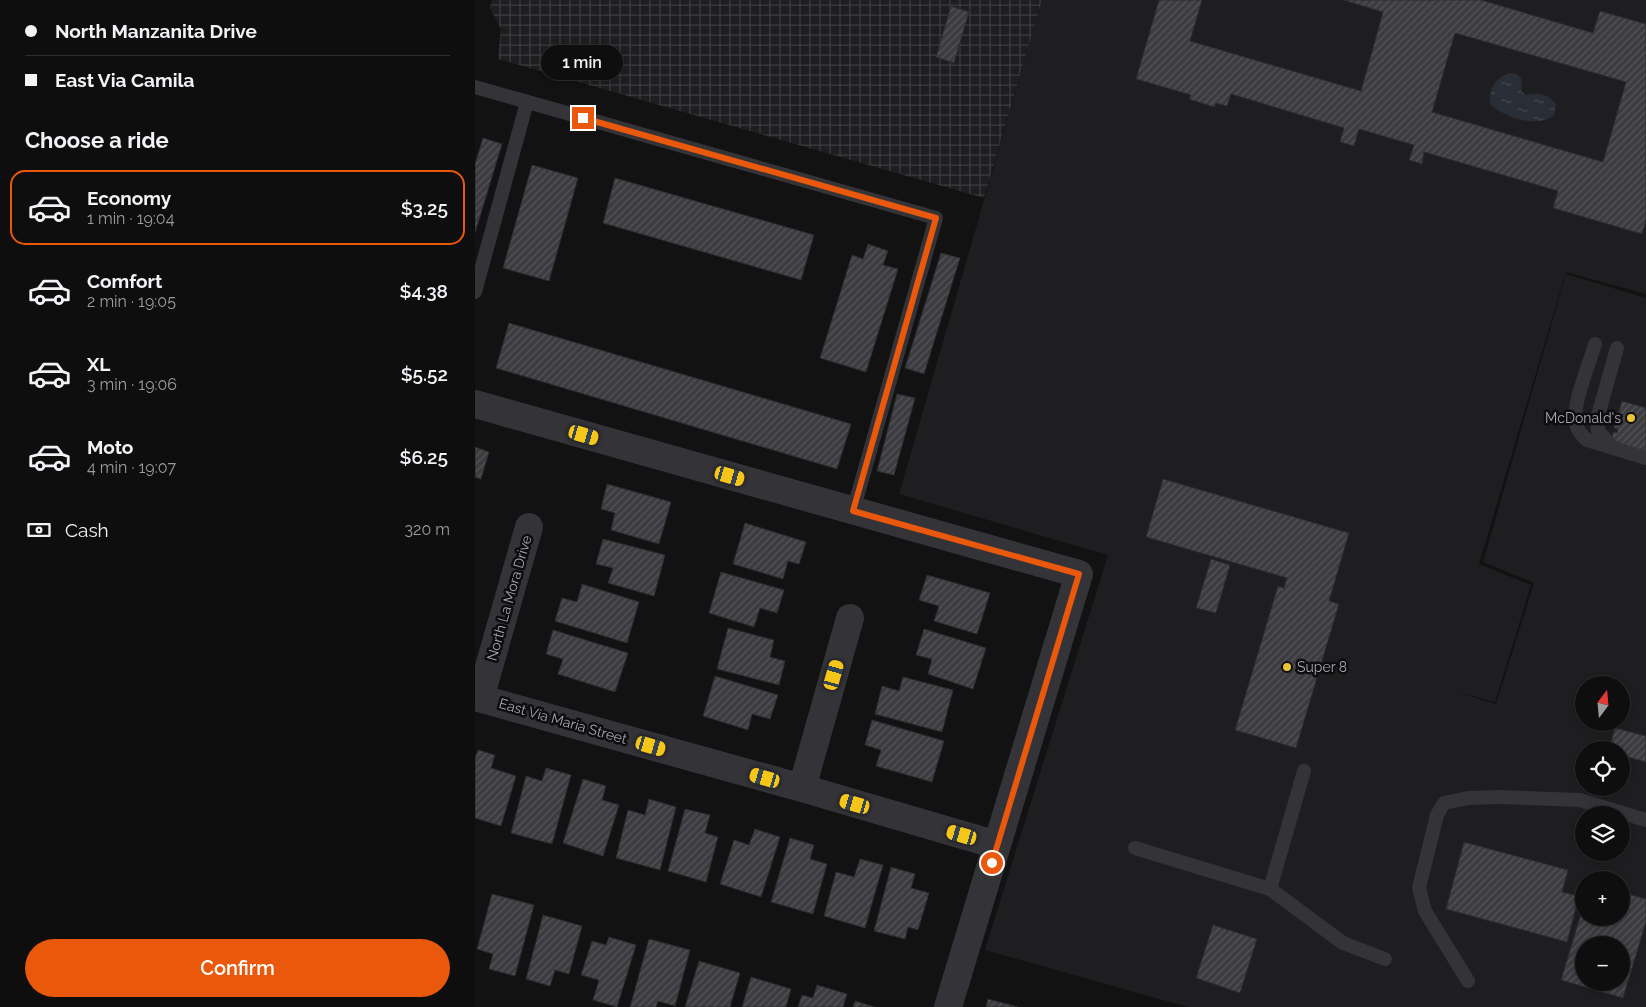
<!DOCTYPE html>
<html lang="en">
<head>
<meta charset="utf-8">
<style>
	body { margin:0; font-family:Raleway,sans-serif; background:#171717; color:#f1f3f6; height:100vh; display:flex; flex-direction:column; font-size:19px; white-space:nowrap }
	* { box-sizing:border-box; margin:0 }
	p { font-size:16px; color:#9b9c9e }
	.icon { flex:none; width:28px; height:28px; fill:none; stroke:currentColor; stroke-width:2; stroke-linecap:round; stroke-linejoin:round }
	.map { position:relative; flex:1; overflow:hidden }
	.side { display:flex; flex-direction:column; background:#0e0e0e; width:475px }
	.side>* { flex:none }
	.banner { display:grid; align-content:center; height:110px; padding:0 25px; background:#0e0e0e }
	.needle { width:32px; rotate:16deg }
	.tools { position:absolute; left:1100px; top:676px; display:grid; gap:10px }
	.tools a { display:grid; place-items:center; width:55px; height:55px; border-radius:50%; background:#0e0e0e; box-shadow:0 2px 8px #0003,0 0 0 1px #2e2e2e; font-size:25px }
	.end { position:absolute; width:22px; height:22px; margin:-11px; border:6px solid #ea580c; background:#fff; box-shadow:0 0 0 2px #fff }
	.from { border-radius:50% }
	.bubble { position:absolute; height:35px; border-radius:18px; background:#0e0e0e; box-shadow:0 2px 8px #0003,0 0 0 1px #2e2e2e; font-size:16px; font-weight:600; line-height:35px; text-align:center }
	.car { position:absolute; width:15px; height:30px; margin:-15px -8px; border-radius:6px; box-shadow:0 0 4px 1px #0007; background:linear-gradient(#f5c518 24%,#345 0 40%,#f5c518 0 76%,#345 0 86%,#f5c518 0) }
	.banner b { display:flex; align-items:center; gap:18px; height:48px; font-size:19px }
	.banner b+b { border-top:1px solid #2e2e2e }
	.banner i { width:12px; height:12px; background:#f1f3f6 }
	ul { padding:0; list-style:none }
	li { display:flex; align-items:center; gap:15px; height:75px; margin:0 10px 8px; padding:0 15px; border:2px solid transparent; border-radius:15px }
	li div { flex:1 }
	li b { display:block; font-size:19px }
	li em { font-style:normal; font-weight:600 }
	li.active { border-color:#ea580c }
	li>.icon { width:45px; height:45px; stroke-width:1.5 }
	h2 { padding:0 25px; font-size:22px; line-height:60px }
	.pay { display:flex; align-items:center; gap:12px; height:55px; padding:0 25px; font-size:19px }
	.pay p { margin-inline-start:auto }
	.action { display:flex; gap:10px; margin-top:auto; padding:10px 25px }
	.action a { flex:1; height:58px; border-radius:30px; background:#ea580c; color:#fff; font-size:20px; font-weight:600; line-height:58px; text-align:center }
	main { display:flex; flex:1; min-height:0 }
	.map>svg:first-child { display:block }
	.built { fill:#1e1e20; fill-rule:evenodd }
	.industrial { fill:url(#industrial-grid) }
	.water { fill:url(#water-ripples) }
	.building { fill:url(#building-hatch); stroke:#2c2c2f; fill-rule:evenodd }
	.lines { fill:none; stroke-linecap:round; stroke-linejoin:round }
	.service { stroke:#333338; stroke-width:14 }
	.minor { stroke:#333338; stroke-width:28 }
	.route { stroke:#ea580c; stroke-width:6 }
	.poi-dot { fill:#e8c535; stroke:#0d0d0e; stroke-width:2 }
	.labels { text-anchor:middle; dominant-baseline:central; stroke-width:5; stroke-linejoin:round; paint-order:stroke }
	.poi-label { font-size:14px; fill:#a4a6b3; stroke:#0d0d0e; text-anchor:end }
	.street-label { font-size:14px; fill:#a4a6b3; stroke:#0d0d0e }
</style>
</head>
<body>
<main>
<section class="side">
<div class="banner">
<b><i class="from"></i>North Manzanita Drive</b>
<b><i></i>East Via Camila</b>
</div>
<h2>Choose a ride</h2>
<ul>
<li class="active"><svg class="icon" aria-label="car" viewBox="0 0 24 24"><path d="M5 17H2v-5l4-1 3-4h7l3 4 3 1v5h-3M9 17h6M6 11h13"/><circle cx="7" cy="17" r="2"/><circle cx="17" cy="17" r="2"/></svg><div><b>Economy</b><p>1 min · 19:04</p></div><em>$3.25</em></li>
<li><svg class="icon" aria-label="car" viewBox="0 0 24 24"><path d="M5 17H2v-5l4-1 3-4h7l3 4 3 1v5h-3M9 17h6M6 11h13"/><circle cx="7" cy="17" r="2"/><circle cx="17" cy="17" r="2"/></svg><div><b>Comfort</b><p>2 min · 19:05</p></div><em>$4.38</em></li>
<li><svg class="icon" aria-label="car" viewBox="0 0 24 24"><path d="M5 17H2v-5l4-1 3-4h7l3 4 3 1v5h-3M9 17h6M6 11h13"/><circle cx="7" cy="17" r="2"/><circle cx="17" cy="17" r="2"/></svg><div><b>XL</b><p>3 min · 19:06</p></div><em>$5.52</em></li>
<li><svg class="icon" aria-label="car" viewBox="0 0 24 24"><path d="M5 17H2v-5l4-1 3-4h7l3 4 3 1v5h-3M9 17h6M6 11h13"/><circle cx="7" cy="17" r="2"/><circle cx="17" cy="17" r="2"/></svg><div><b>Moto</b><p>4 min · 19:07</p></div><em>$6.25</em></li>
</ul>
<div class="pay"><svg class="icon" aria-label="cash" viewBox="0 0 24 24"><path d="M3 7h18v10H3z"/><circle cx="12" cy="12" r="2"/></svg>Cash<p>320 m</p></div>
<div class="action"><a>Confirm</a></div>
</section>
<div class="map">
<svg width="1171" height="1007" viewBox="0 0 1171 1007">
	<defs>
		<pattern id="industrial-grid" width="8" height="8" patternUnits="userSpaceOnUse" patternTransform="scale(1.25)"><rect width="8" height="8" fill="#1e1e20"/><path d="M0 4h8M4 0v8" fill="none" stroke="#3c3c3e"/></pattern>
		<pattern id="water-ripples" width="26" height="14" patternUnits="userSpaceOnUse" patternTransform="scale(1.25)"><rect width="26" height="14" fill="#292e36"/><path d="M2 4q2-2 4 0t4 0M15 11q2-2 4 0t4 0" fill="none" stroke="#454951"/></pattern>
		<pattern id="building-hatch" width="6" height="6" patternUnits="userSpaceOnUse" patternTransform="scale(1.25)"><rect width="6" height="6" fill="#3c3c40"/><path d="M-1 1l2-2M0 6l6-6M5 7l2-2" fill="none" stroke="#555559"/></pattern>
	</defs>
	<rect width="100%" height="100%" fill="#121213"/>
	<!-- built -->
	<path class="built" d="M 567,0 L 1171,0 L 1171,294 L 1091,272 L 1004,564 L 1056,585 L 1020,702 L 979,691 L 1021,704 L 1059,583 L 1008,562 L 1091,274 L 1171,298 L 1171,1007 L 713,1007 L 510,950 L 633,555 L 424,494 ZM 1109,685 L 1146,685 L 1146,722 L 1109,722 ZM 1109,750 L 1146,750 L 1146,788 L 1109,788 ZM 1109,815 L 1146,815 L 1146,852 L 1109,852 ZM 1109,880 L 1146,880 L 1146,918 L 1109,918 ZM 1109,945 L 1146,945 L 1146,982 L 1109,982 Z"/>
	<!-- industrial -->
	<path class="industrial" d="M 17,0 L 567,0 L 509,198 L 23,59 L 26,29 L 15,8 Z"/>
	<!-- water -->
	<path class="water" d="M 1034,73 C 1049,74 1046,80 1047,92 L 1051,95 C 1063,93 1073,93 1081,104 L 1079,115 C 1062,129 1028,117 1015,104 C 1014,89 1019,79 1034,73 Z"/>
	<!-- building -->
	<path class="building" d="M 684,0 L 727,0 L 715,41 L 886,91 L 908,12 L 868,0 L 1006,0 L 1118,33 L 1125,11 L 1171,24 L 1171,221 L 1167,234 L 1078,208 L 1083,191 L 949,152 L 947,164 L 934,160 L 939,145 L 884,129 L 879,146 L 865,142 L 869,128 L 756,94 L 752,106 L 741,103 L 739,107 L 714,99 L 716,95 L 661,79 ZM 980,33 L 1151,82 L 1128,162 L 957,112 Z
		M 476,6 L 494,12 L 479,63 L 461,57 Z
		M 8,138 L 27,144 L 0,233 L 0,164 Z
		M 57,165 L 103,178 L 74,281 L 28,268 Z
		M 140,178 L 339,235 L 326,280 L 128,223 Z
		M 393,244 L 413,251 L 408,265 L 423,269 L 391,372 L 345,358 L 377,255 L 388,259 Z
		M 466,253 L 485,258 L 449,374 L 430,368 Z
		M 34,323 L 376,424 L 362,469 L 21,368 Z
		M 422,394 L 440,398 L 419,475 L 402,471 Z
		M 1147,401 L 1171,408 L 1171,452 L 1139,443 L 1137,439 L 1138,432 L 1142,433 L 1143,429 L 1139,428 Z
		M 0,447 L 14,452 L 6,479 L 0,477 Z
		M 688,479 L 874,533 L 854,601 L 864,604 L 821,748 L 760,730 L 803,586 L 809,588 L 812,578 L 671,537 Z
		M 132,484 L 196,502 L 184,544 L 136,530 L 140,513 L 126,509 Z
		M 270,523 L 331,542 L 324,564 L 313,561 L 308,579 L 258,564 Z
		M 128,539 L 190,555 L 179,596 L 133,583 L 138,568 L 121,564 Z
		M 736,559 L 755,565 L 741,613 L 721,608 Z
		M 246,572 L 309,590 L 302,613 L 285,608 L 279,627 L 234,613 Z
		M 452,575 L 515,593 L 502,634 L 459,621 L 464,606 L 444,600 Z
		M 107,584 L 164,602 L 152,643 L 80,621 L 87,598 L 102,602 Z
		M 253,628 L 299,640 L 295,657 L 310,661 L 304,685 L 242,669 Z
		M 449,629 L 511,648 L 498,689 L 453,674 L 457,659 L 441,655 Z
		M 78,630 L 153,653 L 140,692 L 83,674 L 88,659 L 71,654 Z
		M 240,676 L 303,695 L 295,719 L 277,714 L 273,730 L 228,716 Z
		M 428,677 L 478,690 L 467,732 L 400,714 L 407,686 L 424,691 Z
		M 397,720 L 469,741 L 457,782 L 401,766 L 406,750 L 390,745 Z
		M 1140,728 L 1171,736 L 1171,762 L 1146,755 L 1146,750 L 1134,750 Z
		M 3,750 L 20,755 L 16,768 L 41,776 L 26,826 L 0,818 L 0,758 Z
		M 71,768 L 96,775 L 77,844 L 36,833 L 51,776 L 67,781 Z
		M 108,779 L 131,786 L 127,800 L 144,805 L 128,856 L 88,843 Z
		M 174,799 L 201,807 L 185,870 L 141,858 L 153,810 L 170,815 Z
		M 210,809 L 235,815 L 230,833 L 243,837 L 231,882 L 193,871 Z
		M 280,829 L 305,837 L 286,897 L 245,884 L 259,840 L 274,845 Z
		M 315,838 L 339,845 L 335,859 L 352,864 L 338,914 L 296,902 Z
		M 989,842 L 1093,870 L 1087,892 L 1104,896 L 1092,942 L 971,909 Z
		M 385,859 L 408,865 L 390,928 L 349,916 L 361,872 L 379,877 Z
		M 416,867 L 440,874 L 436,888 L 454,893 L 443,930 L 433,927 L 430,939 L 399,931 Z
		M 1146,892 L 1171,899 L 1171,922 L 1148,998 L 1086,980 L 1109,904 L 1109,918 L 1146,918 ZM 1109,945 L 1146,945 L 1146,982 L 1109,982 Z
		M 17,894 L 59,905 L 40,976 L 14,969 L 18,954 L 2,949 Z
		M 68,915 L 107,926 L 94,974 L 80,970 L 75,986 L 51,979 Z
		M 738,925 L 782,939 L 765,993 L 721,978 Z
		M 134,937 L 161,945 L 142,1007 L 118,1000 L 124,980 L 106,975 L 117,941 L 131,945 Z
		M 174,939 L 215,950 L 200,1006 L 183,1001 L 181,1007 L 155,1007 Z
		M 224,961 L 265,973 L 255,1007 L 210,1007 Z
		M 276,977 L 316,989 L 311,1007 L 267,1007 Z
		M 342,985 L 372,994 L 368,1007 L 323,1007 L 327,995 L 338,998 Z
		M 513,999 L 543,1007 L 511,1007 Z
		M 380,1001 L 400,1007 L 378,1007 Z"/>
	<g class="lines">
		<!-- service -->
		<path class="service" d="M 0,87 L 461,218 L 378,511
			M 0,292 L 52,102
			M 1120,344 C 1115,362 1096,407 1101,424 C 1103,431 1106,435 1112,440 L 1171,458
			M 1137,446 L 1123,431 L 1122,419 L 1142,348
			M 829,771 L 795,889 L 868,943 L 910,959
			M 660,848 L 795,889
			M 993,981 L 950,911 L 944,888 L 962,815 L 969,803 L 993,798 L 1025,797 L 1105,800 L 1171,820"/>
		<!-- minor -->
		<path class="minor" d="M 0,404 L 604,574 L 473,1007
			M 0,697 L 327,788 L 522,845
			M 5,698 L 54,527
			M 327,788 L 375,618"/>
	</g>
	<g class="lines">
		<!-- route -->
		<path class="route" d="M 108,118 L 461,218 L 378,511 L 604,574 L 517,863"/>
	</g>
	<!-- markers -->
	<g class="poi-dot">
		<circle cx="1156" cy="418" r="5"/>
		<circle cx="812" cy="667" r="5"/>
	</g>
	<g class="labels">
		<!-- poi labels -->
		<g class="poi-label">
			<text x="1146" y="418">McDonald's</text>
			<text x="822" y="667" text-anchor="start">Super 8</text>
		</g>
		<!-- street labels -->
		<g class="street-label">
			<text transform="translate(34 598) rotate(-74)">North La Mora Drive</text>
			<text transform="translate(88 721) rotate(16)">East Via Maria Street</text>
		</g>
	</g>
</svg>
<div class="tools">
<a><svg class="needle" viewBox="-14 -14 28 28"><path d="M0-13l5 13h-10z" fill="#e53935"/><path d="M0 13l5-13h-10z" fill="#9b9c9e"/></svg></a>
<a><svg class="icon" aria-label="locate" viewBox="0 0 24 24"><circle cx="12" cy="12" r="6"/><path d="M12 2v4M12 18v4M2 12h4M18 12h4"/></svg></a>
<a><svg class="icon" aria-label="layers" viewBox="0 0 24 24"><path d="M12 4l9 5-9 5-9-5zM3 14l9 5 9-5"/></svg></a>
<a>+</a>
<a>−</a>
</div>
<i class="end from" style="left:517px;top:863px"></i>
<i class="end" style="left:108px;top:118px"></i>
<div class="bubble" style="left:66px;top:45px;width:82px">1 min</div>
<i class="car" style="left:109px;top:435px;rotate:106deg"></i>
<i class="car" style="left:255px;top:476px;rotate:106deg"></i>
<i class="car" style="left:359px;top:675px;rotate:16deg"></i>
<i class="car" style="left:176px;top:746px;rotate:106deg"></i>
<i class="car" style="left:290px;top:778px;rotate:286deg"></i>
<i class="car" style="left:380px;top:804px;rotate:286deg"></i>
<i class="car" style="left:487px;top:835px;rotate:286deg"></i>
</div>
</main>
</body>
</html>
